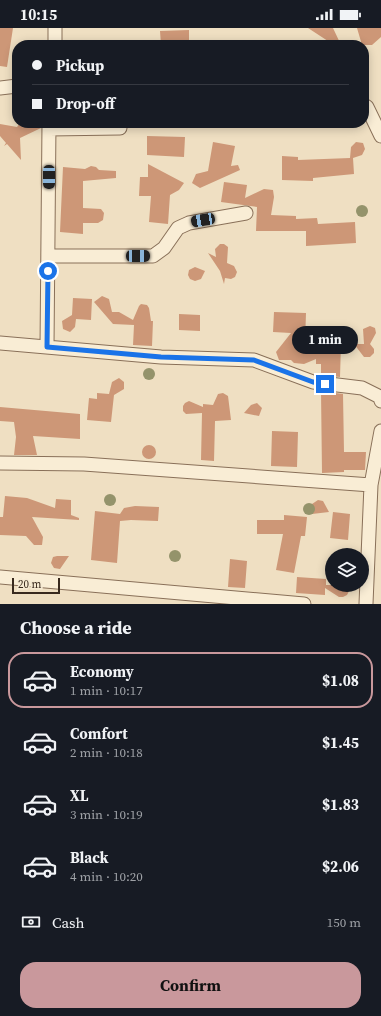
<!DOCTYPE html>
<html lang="en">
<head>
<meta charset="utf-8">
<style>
	body { margin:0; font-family:"Source Serif 4",serif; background:#20242c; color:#f1f3f6; height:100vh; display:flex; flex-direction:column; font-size:15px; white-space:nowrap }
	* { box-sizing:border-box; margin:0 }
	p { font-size:13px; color:#9ea1a6 }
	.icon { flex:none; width:22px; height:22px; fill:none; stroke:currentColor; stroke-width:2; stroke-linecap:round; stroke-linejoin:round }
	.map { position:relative; height:576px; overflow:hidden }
	.panel { display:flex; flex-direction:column; background:#171b24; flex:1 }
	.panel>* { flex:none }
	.guide { position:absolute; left:12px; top:12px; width:357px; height:88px; border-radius:16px; box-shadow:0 2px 10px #0003; display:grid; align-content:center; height:88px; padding:0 20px; background:#171b24 }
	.buttons { position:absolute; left:325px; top:520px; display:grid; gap:8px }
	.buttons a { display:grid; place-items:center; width:44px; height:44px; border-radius:50%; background:#171b24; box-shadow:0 2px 10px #0003; font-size:20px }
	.scale { position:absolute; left:12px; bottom:10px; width:48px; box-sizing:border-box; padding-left:4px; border:2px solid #38291d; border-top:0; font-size:11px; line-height:14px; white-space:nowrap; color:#38291d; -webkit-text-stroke:3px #f6ead2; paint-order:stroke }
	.end { position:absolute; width:18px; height:18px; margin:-9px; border:5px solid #1a73e8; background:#fff; box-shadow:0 0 0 2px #fff }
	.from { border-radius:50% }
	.bubble { position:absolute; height:28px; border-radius:14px; background:#171b24; box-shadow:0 2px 10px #0003; font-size:13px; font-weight:700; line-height:28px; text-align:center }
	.car { position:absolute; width:12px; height:24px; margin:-12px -6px; border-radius:5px; box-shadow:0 0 3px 1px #0007; background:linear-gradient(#222 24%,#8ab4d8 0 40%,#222 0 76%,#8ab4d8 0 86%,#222 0) }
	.guide b { display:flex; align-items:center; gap:14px; height:38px; font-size:15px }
	.guide b+b { border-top:1px solid #363941 }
	.guide i { width:10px; height:10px; background:#f1f3f6 }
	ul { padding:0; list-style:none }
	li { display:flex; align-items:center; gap:12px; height:56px; margin:0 8px 6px; padding:0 12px; border:2px solid transparent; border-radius:16px }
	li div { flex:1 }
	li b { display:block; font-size:15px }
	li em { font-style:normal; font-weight:700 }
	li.current { border-color:#c9989c }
	li>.icon { width:36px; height:36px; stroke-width:1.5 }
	h2 { padding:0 20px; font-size:18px; line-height:48px }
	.pay { display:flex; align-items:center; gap:10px; height:44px; padding:0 20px; font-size:15px }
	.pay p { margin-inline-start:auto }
	.primary-button { display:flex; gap:8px; margin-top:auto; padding:8px 20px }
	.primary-button a { flex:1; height:46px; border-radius:16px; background:#c9989c; color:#111; font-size:16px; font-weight:700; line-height:46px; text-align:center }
	.status { display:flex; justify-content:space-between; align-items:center; height:28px; padding:0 20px; background:#171b24; direction:ltr }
	.status svg { height:11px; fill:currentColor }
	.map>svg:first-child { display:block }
	.building { fill:#cd9777 }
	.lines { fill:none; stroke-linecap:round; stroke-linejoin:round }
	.street-casing { stroke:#897059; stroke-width:15 }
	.street { stroke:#f9edd5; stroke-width:13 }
	.tree { fill:#94936b }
	.route { stroke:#1a73e8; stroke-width:5 }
</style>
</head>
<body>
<div class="status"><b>10:15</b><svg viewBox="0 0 49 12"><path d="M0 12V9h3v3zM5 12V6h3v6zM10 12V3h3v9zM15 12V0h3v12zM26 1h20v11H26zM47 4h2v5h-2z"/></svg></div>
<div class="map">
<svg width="381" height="576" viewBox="0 0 381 576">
	<rect width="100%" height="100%" fill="#efdfc2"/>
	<!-- building -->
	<path class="building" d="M 0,0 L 13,0 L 7,39 L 0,38 Z
		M 308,0 L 333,0 L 341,17 L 334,17 Z
		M 357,0 L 381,0 L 381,9 L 372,17 L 362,17 Z
		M 189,2 L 189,17 L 161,17 L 160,3 Z
		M 20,95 L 41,95 L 41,100 L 20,110 L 21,132 L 7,116 L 4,118 L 6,115 L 0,108 L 0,96 L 17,99 Z
		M 147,108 L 185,109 L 184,129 L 147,127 Z
		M 213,114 L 235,118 L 231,138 L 238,137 L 240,142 L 200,160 L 192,155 L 196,146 L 208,143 Z
		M 356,114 L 363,115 L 365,121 L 362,127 L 353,130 L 354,146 L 313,150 L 313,153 L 282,152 L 282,128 L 298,129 L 298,132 L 350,130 L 351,119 Z
		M 148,136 L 184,155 L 179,162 L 170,167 L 168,196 L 149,194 L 151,168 L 139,168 L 140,149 L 148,149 Z
		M 91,138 L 96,139 L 99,142 L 116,143 L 116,150 L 83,153 L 83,180 L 101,181 L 104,185 L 103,192 L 98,195 L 83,195 L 83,206 L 60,204 L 63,139 L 85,141 Z
		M 224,154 L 247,157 L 245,170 L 264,161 L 273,162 L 274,169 L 271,187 L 296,188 L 296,191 L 317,190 L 318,196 L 355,194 L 356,215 L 306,218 L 306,203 L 256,203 L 257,179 L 221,174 Z
		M 220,216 L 224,216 L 228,219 L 227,235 L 234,238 L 237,244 L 235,249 L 231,251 L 225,250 L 224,256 L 220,243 L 208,225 L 216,229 L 215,221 Z
		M 195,239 L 205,243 L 201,251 L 195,253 L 190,251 L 188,247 L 189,242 Z
		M 102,268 L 109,271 L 112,284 L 119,284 L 133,292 L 139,278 L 141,276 L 147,277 L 149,280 L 151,293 L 153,293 L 152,318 L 133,317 L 134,297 L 113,296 L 94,274 Z
		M 73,270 L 92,271 L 91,292 L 76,291 L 75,299 L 70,304 L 63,301 L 62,293 L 72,287 Z
		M 274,284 L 306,285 L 305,315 L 341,316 L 340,349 L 321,347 L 321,336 L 316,336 L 316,331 L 304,336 L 294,335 L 291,332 L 279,332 L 276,324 L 291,305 L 273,304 Z
		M 179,286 L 200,287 L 200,303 L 179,302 Z
		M 370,298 L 375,300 L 376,305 L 370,316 L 374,321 L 374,325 L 370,329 L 364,329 L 354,316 L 364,316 L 363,301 Z
		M 119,350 L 124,354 L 124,361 L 114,367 L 111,394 L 87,392 L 89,370 L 97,371 L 97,365 L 109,366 L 112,354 Z
		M 321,363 L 343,366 L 344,424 L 366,424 L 365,442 L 344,442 L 344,444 L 322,445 Z
		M 223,365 L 228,368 L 231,392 L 215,393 L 214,433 L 201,432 L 202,385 L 186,386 L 183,383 L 183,378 L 185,375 L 189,373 L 203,379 L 203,376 L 213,377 L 218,366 Z
		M 257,375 L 262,380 L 259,388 L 244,385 L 251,377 Z
		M 0,379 L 80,386 L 80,411 L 33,408 L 37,427 L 14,427 L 16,409 L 14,394 L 0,393 Z
		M 272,403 L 298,404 L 297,439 L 271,438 Z
		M142 424a7 7 0 1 1 14 0a7 7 0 1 1-14 0Z
		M 5,468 L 27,470 L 55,480 L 56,471 L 71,472 L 71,487 L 79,490 L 79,492 L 32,489 L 43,509 L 42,517 L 34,517 L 26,508 L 0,507 L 0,489 L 3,489 Z
		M 318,472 L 323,473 L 329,484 L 312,486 L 312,476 Z
		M 135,478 L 159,479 L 158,493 L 131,492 L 120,493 L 117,535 L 91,532 L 95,483 L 120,486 L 124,480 Z
		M 333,484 L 350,486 L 348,512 L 330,510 Z
		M 284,487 L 307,489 L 305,508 L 301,508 L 294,545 L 276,542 L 283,506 L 257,506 L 257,492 L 284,492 Z
		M 57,528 L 69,528 L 60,541 L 54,540 L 51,535 L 53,529 Z
		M 230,531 L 247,533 L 245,560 L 228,559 Z
		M 297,549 L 326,551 L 326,557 L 352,557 L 347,567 L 343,569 L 339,569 L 325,560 L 325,567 L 296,565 Z"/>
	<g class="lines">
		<!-- street casing -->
		<g class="street-casing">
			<path id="street" d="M 55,0 L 55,17
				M 0,60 L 17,58
				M 364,77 L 367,79 L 381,108
				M 49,101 L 120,100
				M 48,228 L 153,228 L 164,220 L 178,200 L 189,195 L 246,185
				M 0,315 L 161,329 L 254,332 L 313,354 L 362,360 L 380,369 L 381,373
				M 47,319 L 49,95
				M 0,435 L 84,436 L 371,457
				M 0,549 L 304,576
				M 366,576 L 371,457 L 381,403"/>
		</g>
		<!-- street -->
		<use href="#street" class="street"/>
	</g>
	<!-- trees -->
	<g class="tree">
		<circle cx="362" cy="183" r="6"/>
		<circle cx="149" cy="346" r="6"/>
		<circle cx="110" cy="472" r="6"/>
		<circle cx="309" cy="481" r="6"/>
		<circle cx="175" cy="528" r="6"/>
	</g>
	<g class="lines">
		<!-- route -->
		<path class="route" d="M 48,243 L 47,319 L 161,329 L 254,332 L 313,354 L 325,356"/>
	</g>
</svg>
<div class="buttons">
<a><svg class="icon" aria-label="layers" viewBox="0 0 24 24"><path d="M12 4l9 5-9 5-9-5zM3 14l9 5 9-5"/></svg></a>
</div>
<div class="scale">20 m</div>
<i class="end from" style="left:48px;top:243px"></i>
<i class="end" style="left:325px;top:356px"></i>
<div class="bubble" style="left:292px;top:298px;width:66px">1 min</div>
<i class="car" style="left:49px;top:149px;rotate:180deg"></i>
<i class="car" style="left:203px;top:192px;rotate:260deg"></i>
<i class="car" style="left:138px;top:228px;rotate:90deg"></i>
<div class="guide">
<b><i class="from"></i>Pickup</b>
<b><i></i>Drop-off</b>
</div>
</div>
<section class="panel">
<h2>Choose a ride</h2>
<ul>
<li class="current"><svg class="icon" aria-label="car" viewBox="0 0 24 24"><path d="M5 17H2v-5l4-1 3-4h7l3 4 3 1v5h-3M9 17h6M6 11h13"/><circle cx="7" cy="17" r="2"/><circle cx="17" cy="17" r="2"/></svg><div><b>Economy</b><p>1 min · 10:17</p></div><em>$1.08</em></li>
<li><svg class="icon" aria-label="car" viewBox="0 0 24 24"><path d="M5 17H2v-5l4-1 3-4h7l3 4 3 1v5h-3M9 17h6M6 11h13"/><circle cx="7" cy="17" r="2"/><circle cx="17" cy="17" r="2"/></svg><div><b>Comfort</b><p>2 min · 10:18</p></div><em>$1.45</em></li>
<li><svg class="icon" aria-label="car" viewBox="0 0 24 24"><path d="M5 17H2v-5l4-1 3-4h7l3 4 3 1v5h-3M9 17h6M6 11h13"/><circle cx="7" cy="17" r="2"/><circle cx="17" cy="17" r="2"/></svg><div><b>XL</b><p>3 min · 10:19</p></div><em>$1.83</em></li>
<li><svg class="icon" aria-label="car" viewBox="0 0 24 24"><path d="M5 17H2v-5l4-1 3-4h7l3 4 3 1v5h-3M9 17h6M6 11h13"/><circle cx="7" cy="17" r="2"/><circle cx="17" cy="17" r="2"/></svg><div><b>Black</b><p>4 min · 10:20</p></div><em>$2.06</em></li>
</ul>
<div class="pay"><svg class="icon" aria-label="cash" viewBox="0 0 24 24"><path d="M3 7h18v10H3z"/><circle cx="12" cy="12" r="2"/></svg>Cash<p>150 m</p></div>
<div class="primary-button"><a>Confirm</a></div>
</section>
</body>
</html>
